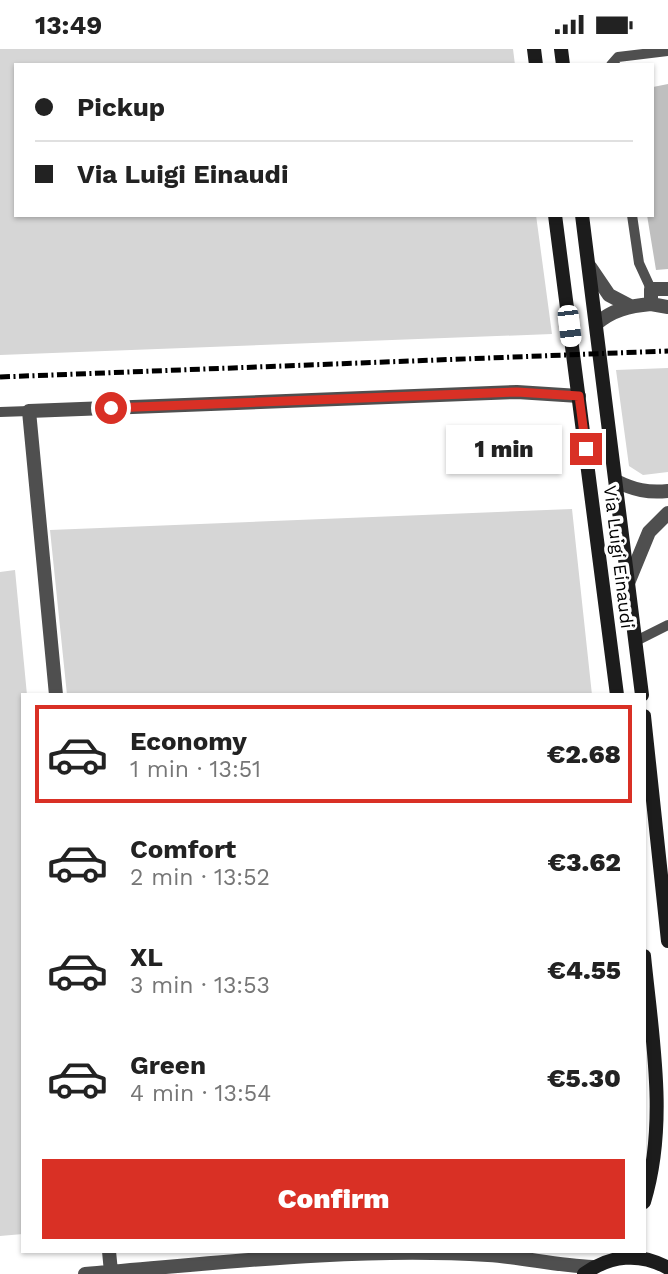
<!DOCTYPE html>
<html lang="en">
<head>
<meta charset="utf-8">
<style>
	body { margin:0; font-family:"Work Sans",sans-serif; background:#f2f2f2; color:#222; height:100vh; display:flex; flex-direction:column; font-size:26px; white-space:nowrap }
	* { box-sizing:border-box; margin:0 }
	p { font-size:23px; color:#767676 }
	.icon { flex:none; width:38px; height:38px; fill:none; stroke:currentColor; stroke-width:2; stroke-linecap:round; stroke-linejoin:round }
	.map { position:relative; flex:1; overflow:hidden }
	.drawer { position:absolute; left:21px; top:644px; width:625px; height:560px; display:flex; flex-direction:column; background:#fff; border-radius:0px; box-shadow:0 2px 5px #0004 }
	.drawer>* { flex:none }
	.banner { position:absolute; left:14px; top:14px; width:640px; height:154px; border-radius:0px; box-shadow:0 2px 5px #0004; display:grid; align-content:center; height:154px; padding:0 21px; background:#fff }
	.end { position:absolute; width:32px; height:32px; margin:-16px; border:9px solid #d93025; background:#fff; box-shadow:0 0 0 4px #fff }
	.from { border-radius:50% }
	.bubble { position:absolute; height:49px; border-radius:0px; background:#fff; box-shadow:0 2px 5px #0004; font-size:23px; font-weight:800; line-height:49px; text-align:center }
	.car { position:absolute; width:21px; height:42px; margin:-21px -10px; border-radius:9px; box-shadow:0 0 5px 2px #0007; background:linear-gradient(#fff 24%,#345 0 40%,#fff 0 76%,#345 0 86%,#fff 0) }
	.banner b { display:flex; align-items:center; gap:24px; height:66px; font-size:26px }
	.banner b+b { border-top:2px solid #e0e0e0 }
	.banner i { width:18px; height:18px; background:#222 }
	ul { padding:12px 0 0; list-style:none }
	li { display:flex; align-items:center; gap:21px; height:98px; margin:0 14px 10px; padding:0 7px; border:4px solid transparent; border-radius:0px }
	li div { flex:1 }
	li b { display:block; font-size:26px }
	li em { font-style:normal; font-weight:800 }
	li.current { border-color:#d93025 }
	li>.icon { width:63px; height:63px; stroke-width:1.5 }
	.button { display:flex; gap:14px; margin-top:auto; padding:14px 21px }
	.button a { flex:1; height:80px; border-radius:0px; background:#d93025; color:#fff; font-size:28px; font-weight:800; line-height:80px; text-align:center }
	.status { display:flex; justify-content:space-between; align-items:center; height:49px; padding:0 35px; background:#fff; direction:ltr }
	.status svg { height:19px; fill:currentColor }
	.map>svg:first-child { display:block }
	.green { fill:#d6d6d6 }
	.building { fill:#bfbfbf }
	.lines { fill:none; stroke-linecap:round; stroke-linejoin:round }
	.lane { stroke:#4f4f4f; stroke-width:10 }
	.street { stroke:#4f4f4f; stroke-width:14 }
	.secondary { stroke:#1c1c1c; stroke-width:14 }
	.rail { stroke:#000; stroke-width:5; stroke-dasharray:10 3.5 2 3.5; stroke-linecap:butt }
	.route { stroke:#d93025; stroke-width:9 }
	.labels { text-anchor:middle; dominant-baseline:central; stroke-width:7; stroke-linejoin:round; paint-order:stroke }
	.street-label { font-size:18px; fill:#000; stroke:#fff }
</style>
</head>
<body>
<div class="status"><b>13:49</b><svg viewBox="0 0 49 12"><path d="M0 12V9h3v3zM5 12V6h3v6zM10 12V3h3v9zM15 12V0h3v12zM26 1h20v11H26zM47 4h2v5h-2z"/></svg></div>
<div class="map">
<svg width="668" height="1225" viewBox="0 0 668 1225">
	<rect width="100%" height="100%" fill="#fff"/>
	<!-- green -->
	<path class="green" d="M 0,0 L 513,0 L 515,16 L 16,16 L 16,166 L 536,166 L 552,285 L 0,306 Z
		M 668,319 L 668,423 L 643,426 L 629,417 L 616,321 Z
		M 572,460 L 592,646 L 67,646 L 50,481 Z
		M 15,521 L 27,646 L 23,646 L 23,1185 L 0,1187 L 0,523 Z"/>
	<!-- building -->
	<path class="building" d="M 668,35 L 668,220 L 656,221 L 647,166 L 653,166 L 653,38 Z"/>
	<g class="lines">
		<!-- lane -->
		<path class="lane" d="M 611,16 L 618,8 L 668,2
			M 632,166 L 639,214 L 651,240
			M 0,363 L 29,362
			M 636,592 L 668,576"/>
		<!-- street -->
		<path class="street" d="M 590,218 L 609,246 L 630,257
			M 651,255 L 668,258
			M 596,275 C 612,261 629,257 651,255 L 651,240 L 668,240
			M 616,432 C 634,441 648,444 668,442
			M 628,534 L 649,483 L 668,464
			M 56,646 L 29,362 L 517,343 L 579,347
			M 109,1202 L 111,1223
			M 85,1225 C 218,1214 354,1198 488,1206 C 523,1208 557,1217 593,1218"/>
		<!-- secondary -->
		<path class="secondary" d="M 534,0 L 536,16
			M 561,0 L 563,16
			M 555,166 L 617,646
			M 582,166 L 642,646
			M 644,667 L 668,892
			M 644,907 C 652,988 668,1074 644,1153
			M 584,1225 C 610,1206 640,1203 668,1219"/>
		<!-- rail -->
		<path class="rail" d="M 0,328 L 668,302"/>
	</g>
	<g class="lines">
		<!-- route -->
		<path class="route" d="M 111,359 L 517,343 L 579,347 L 586,400"/>
	</g>
	<g class="labels">
		<!-- street labels -->
		<g class="street-label">
			<text transform="translate(619 508) rotate(83)">Via Luigi Einaudi</text>
		</g>
	</g>
</svg>
<i class="end from" style="left:111px;top:359px"></i>
<i class="end" style="left:586px;top:400px"></i>
<div class="bubble" style="left:446px;top:376px;width:116px">1 min</div>
<i class="car" style="left:569px;top:277px;rotate:173deg"></i>
<div class="banner">
<b><i class="from"></i>Pickup</b>
<b><i></i>Via Luigi Einaudi</b>
</div>
<section class="drawer">
<ul>
<li class="current"><svg class="icon" aria-label="car" viewBox="0 0 24 24"><path d="M5 17H2v-5l4-1 3-4h7l3 4 3 1v5h-3M9 17h6M6 11h13"/><circle cx="7" cy="17" r="2"/><circle cx="17" cy="17" r="2"/></svg><div><b>Economy</b><p>1 min · 13:51</p></div><em>€2.68</em></li>
<li><svg class="icon" aria-label="car" viewBox="0 0 24 24"><path d="M5 17H2v-5l4-1 3-4h7l3 4 3 1v5h-3M9 17h6M6 11h13"/><circle cx="7" cy="17" r="2"/><circle cx="17" cy="17" r="2"/></svg><div><b>Comfort</b><p>2 min · 13:52</p></div><em>€3.62</em></li>
<li><svg class="icon" aria-label="car" viewBox="0 0 24 24"><path d="M5 17H2v-5l4-1 3-4h7l3 4 3 1v5h-3M9 17h6M6 11h13"/><circle cx="7" cy="17" r="2"/><circle cx="17" cy="17" r="2"/></svg><div><b>XL</b><p>3 min · 13:53</p></div><em>€4.55</em></li>
<li><svg class="icon" aria-label="car" viewBox="0 0 24 24"><path d="M5 17H2v-5l4-1 3-4h7l3 4 3 1v5h-3M9 17h6M6 11h13"/><circle cx="7" cy="17" r="2"/><circle cx="17" cy="17" r="2"/></svg><div><b>Green</b><p>4 min · 13:54</p></div><em>€5.30</em></li>
</ul>
<div class="button"><a>Confirm</a></div>
</section>
</div>
</body>
</html>
